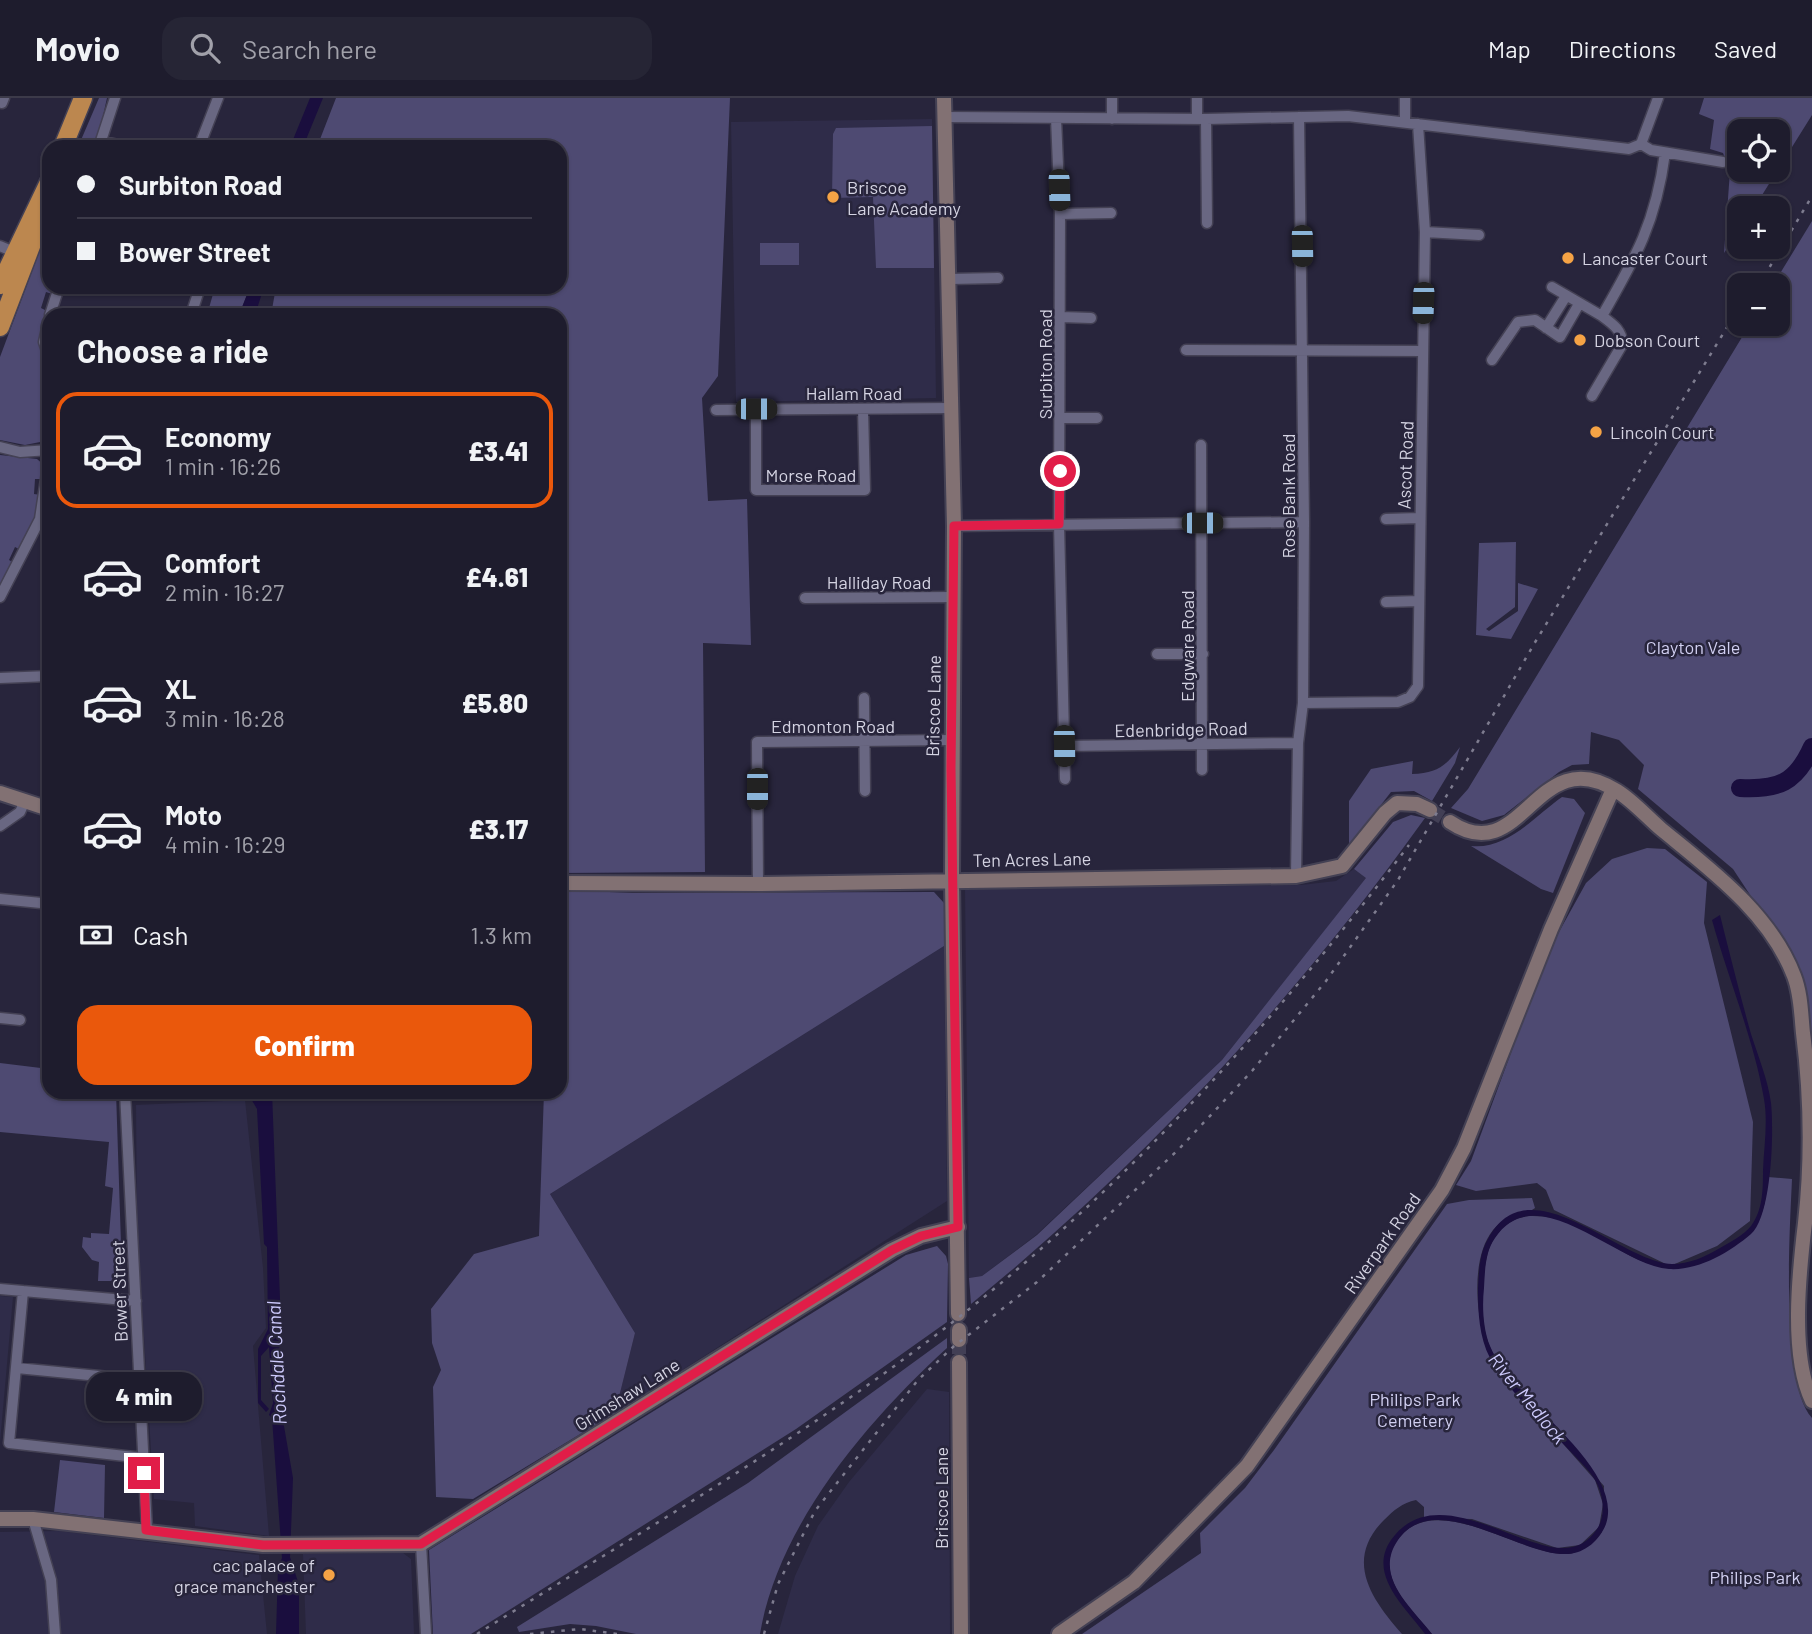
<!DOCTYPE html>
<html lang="en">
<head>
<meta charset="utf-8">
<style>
	body { margin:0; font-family:Barlow,sans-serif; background:#262535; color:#f1f3f6; height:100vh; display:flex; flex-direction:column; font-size:26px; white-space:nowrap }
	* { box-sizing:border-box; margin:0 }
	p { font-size:23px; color:#a1a1aa }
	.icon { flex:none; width:38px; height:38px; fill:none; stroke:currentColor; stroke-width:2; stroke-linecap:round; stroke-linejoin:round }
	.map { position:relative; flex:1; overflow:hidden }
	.drawer { position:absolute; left:42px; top:210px; width:525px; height:791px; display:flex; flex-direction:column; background:#1e1c2d; border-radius:21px; box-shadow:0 2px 5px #0004,0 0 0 2px #3c3a49 }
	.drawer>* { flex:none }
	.banner { position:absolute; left:42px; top:42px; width:525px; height:154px; border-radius:21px; box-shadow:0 2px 5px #0004,0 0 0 2px #3c3a49; display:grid; align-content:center; height:154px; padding:0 35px; background:#1e1c2d }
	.buttons { position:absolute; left:1727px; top:21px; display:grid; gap:14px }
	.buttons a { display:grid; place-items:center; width:63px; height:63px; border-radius:14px; background:#1e1c2d; box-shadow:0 2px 5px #0004,0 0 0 2px #3c3a49; font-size:35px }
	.end { position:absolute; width:32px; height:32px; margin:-16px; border:9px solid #e11d48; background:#fff; box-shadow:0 0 0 4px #fff }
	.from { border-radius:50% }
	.bubble { position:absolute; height:49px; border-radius:21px; background:#1e1c2d; box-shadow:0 2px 5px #0004,0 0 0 2px #3c3a49; font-size:23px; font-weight:800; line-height:49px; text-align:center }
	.car { position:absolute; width:21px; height:42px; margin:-21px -10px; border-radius:9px; box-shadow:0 0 5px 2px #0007; background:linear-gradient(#222 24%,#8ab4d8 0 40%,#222 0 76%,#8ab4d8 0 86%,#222 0) }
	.banner b { display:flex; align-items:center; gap:24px; height:66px; font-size:26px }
	.banner b+b { border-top:2px solid #3c3a49 }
	.banner i { width:18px; height:18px; background:#f1f3f6 }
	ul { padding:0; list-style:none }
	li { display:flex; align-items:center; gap:21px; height:116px; margin:0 14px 10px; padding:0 21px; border:4px solid transparent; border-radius:21px }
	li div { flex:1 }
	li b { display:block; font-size:26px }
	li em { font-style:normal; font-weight:800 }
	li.selected { border-color:#ea580c }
	li>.icon { width:63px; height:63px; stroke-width:1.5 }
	h2 { padding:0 35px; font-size:32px; line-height:84px }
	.pay { display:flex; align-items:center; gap:18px; height:77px; padding:0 35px; font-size:26px }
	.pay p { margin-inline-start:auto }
	.action { display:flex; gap:14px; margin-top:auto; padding:14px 35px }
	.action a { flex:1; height:80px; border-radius:21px; background:#ea580c; color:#fff; font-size:28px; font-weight:800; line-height:80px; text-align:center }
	header { display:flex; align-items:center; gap:42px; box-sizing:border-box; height:98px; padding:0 35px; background:#1e1c2d; border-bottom:2px solid #3c3a49 }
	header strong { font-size:33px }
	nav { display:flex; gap:38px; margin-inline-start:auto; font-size:24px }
	.search { width:490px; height:63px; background:#262535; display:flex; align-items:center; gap:18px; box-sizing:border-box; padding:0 24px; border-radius:21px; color:#a1a1aa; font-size:26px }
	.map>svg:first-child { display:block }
	.built { fill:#2f2c49 }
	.green { fill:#4e4a72; fill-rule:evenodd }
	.water { fill:#1a0e3e }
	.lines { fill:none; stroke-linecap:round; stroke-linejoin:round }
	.river { stroke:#1a0e3e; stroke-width:18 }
	.secondary-tunnel { stroke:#423f55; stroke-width:14; stroke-dasharray:14 7; stroke-linecap:butt }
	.street-casing { stroke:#444154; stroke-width:13 }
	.secondary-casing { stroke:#444154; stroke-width:18 }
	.highway-casing { stroke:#444154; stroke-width:21 }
	.street { stroke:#696782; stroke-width:10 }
	.secondary { stroke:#827173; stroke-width:14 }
	.highway { stroke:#bc874f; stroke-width:18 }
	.rail { stroke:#7e7c8f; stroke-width:2.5; stroke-dasharray:3.5 7; stroke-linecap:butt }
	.route { stroke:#e11d48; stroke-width:9 }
	.poi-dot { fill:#f5a345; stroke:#28253c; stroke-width:2.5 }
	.labels { text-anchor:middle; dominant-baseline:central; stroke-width:5; stroke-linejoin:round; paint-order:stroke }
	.poi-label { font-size:18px; fill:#d4d3e2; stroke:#28253c; text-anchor:start }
	.street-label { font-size:18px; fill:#d4d3e2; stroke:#28253c }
	.park-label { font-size:18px; fill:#d2d0f2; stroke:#28253c }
	.water-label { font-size:19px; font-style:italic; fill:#ccc9fb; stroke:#28253c }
</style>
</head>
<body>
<header>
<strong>Movio</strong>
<div class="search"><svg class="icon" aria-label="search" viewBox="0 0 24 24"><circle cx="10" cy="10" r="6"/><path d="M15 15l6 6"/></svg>Search here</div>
<nav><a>Map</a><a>Directions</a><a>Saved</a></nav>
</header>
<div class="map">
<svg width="1812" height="1536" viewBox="0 0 1812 1536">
	<rect width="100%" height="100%" fill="#28253c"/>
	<!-- built -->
	<path class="built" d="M 932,21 L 936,300 L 736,304 L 731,24 Z
		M 1354,771 L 1367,780 L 1222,962 L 1036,1137 L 982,1178 L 969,1180 L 965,790 L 1301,787 L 1336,783 Z
		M 944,848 L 947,1103 L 615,1315 L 635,1235 L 550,1096 Z
		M 245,1002 L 263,1170 L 266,1230 L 253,1248 L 269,1438 L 195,1428 L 194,1405 L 154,1401 L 137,1125 L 136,1007 Z
		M 0,1198 L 13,1199 L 0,1344 Z
		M 927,1291 L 949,1294 L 950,1536 L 778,1536 L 795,1478 L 818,1428 L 849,1384 Z
		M 59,1433 L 259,1457 L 267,1536 L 0,1536 L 0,1434 Z
		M 403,1455 L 411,1461 L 414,1536 L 306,1536 L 303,1456 Z"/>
	<!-- green -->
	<path class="green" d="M 99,0 L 107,0 L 96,49 L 78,49 Z
		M 336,0 L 730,0 L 718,278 L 702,300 L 708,403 L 747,401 L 751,547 L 703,545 L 705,774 L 560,775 L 560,217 L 271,217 L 276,189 L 560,189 L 560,49 L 317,49 Z
		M 1704,0 L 1812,0 L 1812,17 L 1754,110 L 1740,110 L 1739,132 L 1724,155 L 1730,73 L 1723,55 L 1710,51 L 1714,22 L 1699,16 ZM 1740,33 L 1778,33 L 1778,72 L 1740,72 Z
		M 932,28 L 934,170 L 876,170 L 873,99 L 832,100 L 833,36 L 836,30 Z
		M 1812,123 L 1812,960 L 1800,880 L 1762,815 L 1733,771 L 1638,691 L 1644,667 L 1619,642 L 1591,634 L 1589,666 L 1572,667 L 1559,674 L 1504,717 L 1482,723 L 1451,710 L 1468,691 L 1750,226 L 1778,226 L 1778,187 L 1773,187 Z
		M 49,128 L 49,189 L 55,189 L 52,196 L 46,194 L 41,210 L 47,213 L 41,248 L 49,266 L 49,317 L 40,344 L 25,347 L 0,342 L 0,259 Z
		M 760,145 L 799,145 L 799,167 L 760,167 Z
		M 215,189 L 250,189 L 239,217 L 207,217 Z
		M 0,357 L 37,361 L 45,368 L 43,381 L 35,381 L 34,396 L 41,397 L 33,428 L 21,452 L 15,449 L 9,462 L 14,465 L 0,490 Z
		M 1516,444 L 1515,509 L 1486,531 L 1489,533 L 1518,513 L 1518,485 L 1538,491 L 1511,541 L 1476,537 L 1479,445 Z
		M 1460,649 L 1455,665 L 1432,703 L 1414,693 L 1391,694 L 1349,748 L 1349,703 L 1371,671 L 1413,663 L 1412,676 C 1437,675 1445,669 1460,649 Z
		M 1562,699 L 1574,701 L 1585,715 L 1553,795 L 1541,791 L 1471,748 C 1507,752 1535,718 1562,699 Z
		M 1411,717 L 1425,720 C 1295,901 1144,1065 971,1206 L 969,1180 L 982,1178 L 1037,1137 L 1222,962 L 1366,780 L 1354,771 L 1393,724 Z
		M 1647,750 L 1665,751 L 1707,784 L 1704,825 L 1753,1024 L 1750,1123 L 1717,1148 L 1670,1168 L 1554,1112 L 1546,1092 L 1537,1085 L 1476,1093 L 1456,1087 L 1471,1063 L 1549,852 L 1586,785 L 1612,761 Z
		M 560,792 L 633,795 L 934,794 L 944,805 L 944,848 L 550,1096 L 635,1235 L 615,1315 L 473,1401 L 436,1399 L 433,1289 L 441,1272 L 432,1245 L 431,1211 L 474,1156 L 539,1138 L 544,994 L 560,994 Z
		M 0,965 L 49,971 L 49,994 L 116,994 L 122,1176 L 115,1183 L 98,1183 L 99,1164 L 92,1162 L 82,1149 L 83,1139 L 91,1140 L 91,1135 L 109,1136 L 113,1090 L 105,1088 L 109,1044 L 0,1034 Z
		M 1768,1079 L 1792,1081 C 1790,1130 1780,1285 1812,1320 L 1812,1536 L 1432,1536 C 1412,1511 1374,1479 1396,1444 C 1433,1388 1520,1458 1567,1456 C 1582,1455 1591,1444 1602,1434 L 1604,1388 C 1581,1362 1558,1335 1535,1308 C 1519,1290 1500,1271 1490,1249 C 1479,1223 1481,1181 1488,1154 C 1494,1135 1509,1119 1530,1118 C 1609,1116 1637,1206 1727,1152 C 1760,1133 1765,1116 1768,1079 Z
		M 1532,1100 L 1535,1110 C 1522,1119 1508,1114 1493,1132 C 1467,1164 1477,1238 1496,1270 L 1595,1382 L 1603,1406 L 1599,1429 L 1580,1447 L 1557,1450 L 1472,1421 L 1424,1420 L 1424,1409 L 1416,1402 C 1402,1405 1394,1412 1384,1422 C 1344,1462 1371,1501 1402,1536 L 1082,1536 L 1201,1455 L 1200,1435 L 1245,1390 L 1274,1352 L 1447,1106 L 1469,1102 Z
		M 937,1148 L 946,1158 L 948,1166 L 947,1224 L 796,1331 L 471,1536 L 433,1536 L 429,1452 L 906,1157 Z
		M 947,1240 L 947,1250 C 868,1322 778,1427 760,1536 L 636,1536 L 596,1528 L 570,1526 L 519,1534 L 517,1529 L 748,1385 Z
		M 60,1362 L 105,1367 L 104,1420 L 54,1414 Z"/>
	<!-- water -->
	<path class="water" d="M 310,0 L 323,0 L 303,49 L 290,49 Z
		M 250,189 L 264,189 L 255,217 L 239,217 Z
		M 1720,817 C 1730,857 1740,897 1751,936 C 1758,958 1768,982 1771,1005 C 1774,1033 1772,1117 1751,1136 C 1730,1154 1698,1173 1669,1171 C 1618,1168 1537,1077 1495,1140 C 1485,1154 1485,1173 1484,1190 C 1482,1208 1483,1231 1490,1248 C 1510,1300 1625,1368 1606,1426 C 1600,1442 1585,1455 1568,1456 C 1521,1459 1435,1389 1398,1442 C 1373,1478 1411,1509 1432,1536 L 1425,1536 C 1406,1510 1367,1477 1391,1442 C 1433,1383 1510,1446 1559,1450 C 1575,1451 1588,1445 1597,1431 C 1605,1419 1604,1401 1598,1388 C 1593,1375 1579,1363 1570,1353 C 1543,1324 1509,1295 1490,1260 C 1479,1239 1478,1214 1478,1191 C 1479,1174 1479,1156 1488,1141 C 1528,1064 1620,1164 1672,1166 C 1689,1166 1705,1159 1720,1150 C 1730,1144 1743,1138 1751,1128 C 1763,1112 1763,1091 1763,1072 C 1764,1049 1768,1024 1764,1001 C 1754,942 1728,880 1712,822 Z
		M 247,994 L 272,994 L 281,1227 L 281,1246 L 276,1256 L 280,1305 L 293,1380 L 290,1459 L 299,1487 L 299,1536 L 276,1536 L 278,1470 L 282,1460 L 272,1320 L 269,1317 L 273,1305 L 269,1249 L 261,1258 L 261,1302 L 269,1311 L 266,1314 L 258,1305 L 258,1251 L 268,1231 L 267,1149 L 264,1146 L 257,1011 Z"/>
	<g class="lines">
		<!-- river -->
		<path class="river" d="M 1740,690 C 1778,692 1796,685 1812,649"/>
		<!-- secondary-tunnel -->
		<path class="secondary-tunnel" d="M 1430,712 L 1450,724
			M 959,1242 L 959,1264"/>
		<!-- street casing -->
		<g class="street-casing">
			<path id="street" d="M 1112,0 L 1112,21
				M 1197,0 L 1197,21
				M 2,5 L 4,0
				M 944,19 L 1206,21 L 1348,18 L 1629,51 L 1641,46
				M 1056,20 L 1060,116 L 1059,426 L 1065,681
				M 1206,21 L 1207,125
				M 1405,24 L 1405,0
				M 101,43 L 127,49
				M 1641,46 L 1651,52 L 1723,64
				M 1641,46 L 1658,0
				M 99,49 L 115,0
				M 199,49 L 218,0
				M 1060,116 L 1111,115
				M 1425,134 L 1479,137
				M 0,148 L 19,156
				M 950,181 L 998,180
				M 1552,189 L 1602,218 C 1636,159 1656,124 1665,55
				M 50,217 L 59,189
				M 191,217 L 200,189
				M 1061,219 L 1091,220
				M 49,222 L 44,244 L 49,259
				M 1546,230 L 1566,198
				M 1186,252 L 1422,253
				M 1492,262 L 1518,224 L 1535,222 L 1560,239 L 1579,206
				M 1592,298 L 1622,247 C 1623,233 1613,226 1602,218
				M 756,311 L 756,392 L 865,392 L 863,311
				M 716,312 L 951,310
				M 1060,320 L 1097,320
				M 49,334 L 49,352
				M 1201,347 L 1202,672
				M 0,349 L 20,354 L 49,352
				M 1386,421 L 1419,420
				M 954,428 L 1304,424
				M 0,499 L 40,421 L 49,361
				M 805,500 L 954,499
				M 1386,504 L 1419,503
				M 1157,556 L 1203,556
				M 0,580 L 49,578
				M 864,600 L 865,693
				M 1303,605 L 1398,604 L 1410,599 L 1418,588 L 1425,134 L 1418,26
				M 1064,648 L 1298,645
				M 0,728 L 20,714 L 25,703
				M 1296,778 L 1298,645 L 1303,605 L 1304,424 L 1299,19
				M 758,786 L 757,644 L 951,642
				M 0,801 L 41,805
				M 0,920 L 20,922
				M 125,994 L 147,1432
				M 0,1191 L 136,1203
				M 23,1193 L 9,1345 L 143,1360
				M 17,1270 L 140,1282
				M 33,1421 L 51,1482 L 55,1536
				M 421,1446 L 426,1536"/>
		</g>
		<!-- secondary casing -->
		<g class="secondary-casing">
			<path id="secondary" d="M 944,0 L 954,428 L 952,782 L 958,1216
				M 0,695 L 49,711
				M 1450,724 C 1523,773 1536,641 1617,693 C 1633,703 1647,719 1661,731 C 1711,772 1770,815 1794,878 C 1801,896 1801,916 1803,935 C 1811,998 1812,1062 1805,1125 C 1799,1175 1790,1257 1812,1303
				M 560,785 L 758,786 L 1296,778 L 1342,768 L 1385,715 L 1397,705 L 1417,706 L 1430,712
				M 959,1232 L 959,1242
				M 959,1264 L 961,1536
				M 0,1421 L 33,1421 L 263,1447 L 421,1446 L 892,1152 L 921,1138 L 958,1129
				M 1059,1536 L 1134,1484 L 1247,1368 L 1442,1092 L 1464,1050 L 1551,831 L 1613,691"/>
		</g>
		<!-- highway casing -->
		<g class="highway-casing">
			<path id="highway" d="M 63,49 L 83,0
				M 0,187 L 49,84
				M 0,229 L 36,135 L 38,109"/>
		</g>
		<!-- street -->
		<use href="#street" class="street"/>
		<!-- secondary -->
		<use href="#secondary" class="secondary"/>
		<!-- highway -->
		<use href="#highway" class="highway"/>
		<!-- rail -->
		<path class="rail" d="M 1759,187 L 1812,98
			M 477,1536 C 643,1432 815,1334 968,1212 C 1136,1078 1279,918 1409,747
			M 530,1536 L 580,1531 L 617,1536
			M 764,1536 L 778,1486 L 815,1413 L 918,1282 L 953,1249 L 1037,1184 L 1179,1051 L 1252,973 L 1326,883 L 1398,782 L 1534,546 L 1740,208"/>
	</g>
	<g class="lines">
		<!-- route -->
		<path class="route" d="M 144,1375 L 146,1432 L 263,1447 L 421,1446 L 892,1152 L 921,1138 L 958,1129 L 951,670 L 954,428 L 1059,426 L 1060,373"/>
	</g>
	<!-- markers -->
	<g class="poi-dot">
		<circle cx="833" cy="99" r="7"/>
		<circle cx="1568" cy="160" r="7"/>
		<circle cx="1580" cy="242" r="7"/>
		<circle cx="1596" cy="334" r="7"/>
		<circle cx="329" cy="1477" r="7"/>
	</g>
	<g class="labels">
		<!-- poi labels -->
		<g class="poi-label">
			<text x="847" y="89">Briscoe<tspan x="847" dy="21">Lane Academy</tspan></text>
			<text x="1582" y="160">Lancaster Court</text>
			<text x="1594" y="242">Dobson Court</text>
			<text x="1610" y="334">Lincoln Court</text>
			<text x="315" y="1467" text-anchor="end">cac palace of<tspan x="315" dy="21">grace manchester</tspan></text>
		</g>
		<!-- street labels -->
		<g class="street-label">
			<text transform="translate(1045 266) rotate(-90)">Surbiton Road</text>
			<text x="854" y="295">Hallam Road</text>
			<text transform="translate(1405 367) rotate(-88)">Ascot Road</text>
			<text x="811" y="377">Morse Road</text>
			<text transform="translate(1288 398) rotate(-90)">Rose Bank Road</text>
			<text x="879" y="484">Halliday Road</text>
			<text transform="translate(1187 548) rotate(-90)">Edgware Road</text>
			<text transform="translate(933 608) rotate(-89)">Briscoe Lane</text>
			<text x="833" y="628">Edmonton Road</text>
			<text transform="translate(1181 631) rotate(-1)">Edenbridge Road</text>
			<text transform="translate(1032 761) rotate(-1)">Ten Acres Lane</text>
			<text transform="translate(1382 1145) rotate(-55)">Riverpark Road</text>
			<text transform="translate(119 1193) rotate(-92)">Bower Street</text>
			<text transform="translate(627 1296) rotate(-32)">Grimshaw Lane</text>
			<text transform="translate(941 1400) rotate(-90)">Briscoe Lane</text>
		</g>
		<!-- park labels -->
		<g class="park-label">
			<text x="1693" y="549">Clayton Vale</text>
			<text x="1415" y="1301">Philips Park<tspan x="1415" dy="21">Cemetery</tspan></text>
			<text x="1755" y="1479">Philips Park</text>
		</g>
		<!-- water labels -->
		<g class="water-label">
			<text transform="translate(276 1265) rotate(-93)">Rochdale Canal</text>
			<text transform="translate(1528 1300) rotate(51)">River Medlock</text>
		</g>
	</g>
</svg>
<div class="buttons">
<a><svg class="icon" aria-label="locate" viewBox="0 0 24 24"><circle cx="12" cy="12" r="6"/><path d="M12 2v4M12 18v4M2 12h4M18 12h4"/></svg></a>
<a>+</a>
<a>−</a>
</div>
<i class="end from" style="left:1060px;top:373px"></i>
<i class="end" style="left:144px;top:1375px"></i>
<div class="bubble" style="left:86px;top:1274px;width:116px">4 min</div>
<i class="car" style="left:1059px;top:92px;rotate:178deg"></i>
<i class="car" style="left:1302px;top:148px;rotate:179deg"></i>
<i class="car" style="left:1423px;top:205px;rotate:182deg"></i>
<i class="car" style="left:756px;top:311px;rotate:90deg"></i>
<i class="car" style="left:1202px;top:425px;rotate:90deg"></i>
<i class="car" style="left:1064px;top:648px;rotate:179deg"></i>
<i class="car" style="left:757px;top:691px;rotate:180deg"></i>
<div class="banner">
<b><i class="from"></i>Surbiton Road</b>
<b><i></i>Bower Street</b>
</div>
<section class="drawer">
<h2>Choose a ride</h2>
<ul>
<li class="selected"><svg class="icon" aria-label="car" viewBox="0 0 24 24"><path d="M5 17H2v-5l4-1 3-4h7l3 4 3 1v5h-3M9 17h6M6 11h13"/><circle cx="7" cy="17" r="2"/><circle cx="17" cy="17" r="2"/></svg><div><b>Economy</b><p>1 min · 16:26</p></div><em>£3.41</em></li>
<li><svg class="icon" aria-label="car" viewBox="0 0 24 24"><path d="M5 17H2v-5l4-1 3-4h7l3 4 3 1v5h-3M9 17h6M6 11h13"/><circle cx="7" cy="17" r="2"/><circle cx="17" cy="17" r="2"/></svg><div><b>Comfort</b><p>2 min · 16:27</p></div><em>£4.61</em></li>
<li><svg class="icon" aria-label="car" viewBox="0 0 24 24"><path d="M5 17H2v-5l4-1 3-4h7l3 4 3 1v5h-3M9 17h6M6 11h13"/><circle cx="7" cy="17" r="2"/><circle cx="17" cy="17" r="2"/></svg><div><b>XL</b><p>3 min · 16:28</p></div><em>£5.80</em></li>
<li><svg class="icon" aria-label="car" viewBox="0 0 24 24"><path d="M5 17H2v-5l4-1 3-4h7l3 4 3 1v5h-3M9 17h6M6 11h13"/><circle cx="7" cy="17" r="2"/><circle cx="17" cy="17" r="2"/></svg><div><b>Moto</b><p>4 min · 16:29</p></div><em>£3.17</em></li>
</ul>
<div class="pay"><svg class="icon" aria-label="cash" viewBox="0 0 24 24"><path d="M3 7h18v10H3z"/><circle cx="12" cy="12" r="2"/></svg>Cash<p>1.3 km</p></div>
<div class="action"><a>Confirm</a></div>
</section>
</div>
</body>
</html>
